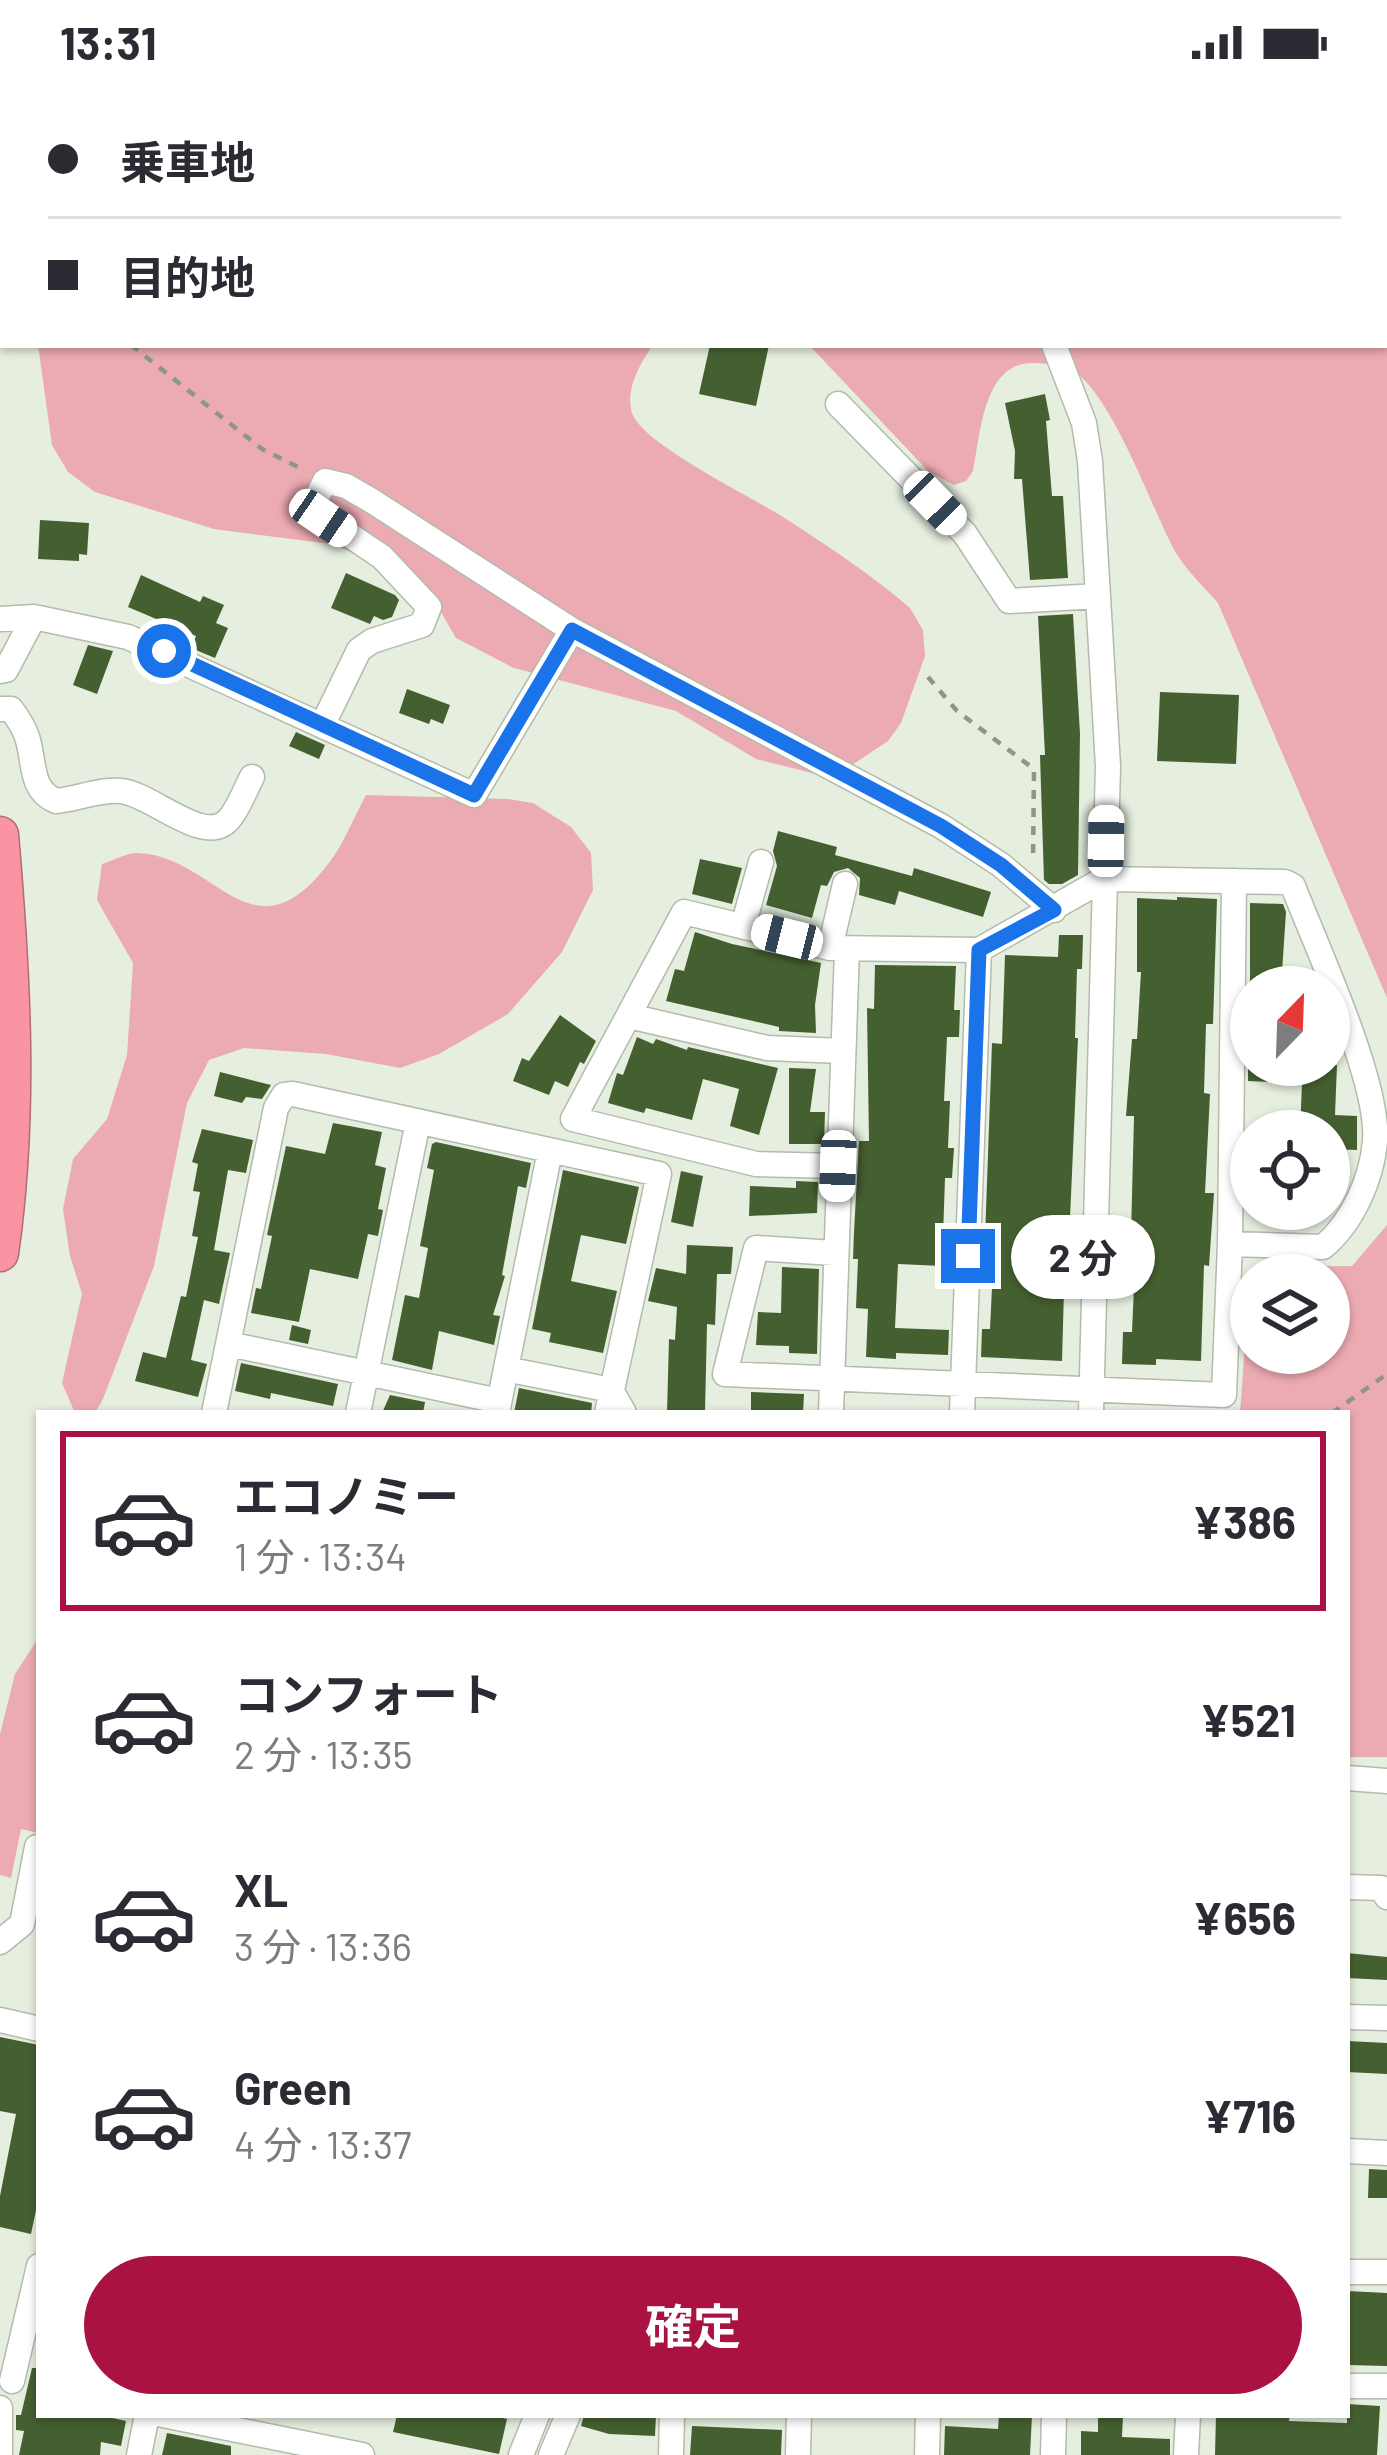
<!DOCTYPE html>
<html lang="ja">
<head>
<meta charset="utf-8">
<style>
	body { margin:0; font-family:Barlow,"Noto Sans JP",sans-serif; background:#f7f7f7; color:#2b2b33; height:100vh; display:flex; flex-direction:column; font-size:45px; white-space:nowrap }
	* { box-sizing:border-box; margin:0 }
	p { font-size:39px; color:#7c7c81 }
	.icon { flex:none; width:66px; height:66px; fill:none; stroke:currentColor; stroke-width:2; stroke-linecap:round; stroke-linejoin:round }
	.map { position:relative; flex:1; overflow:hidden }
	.sheet { position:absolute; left:36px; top:1326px; width:1314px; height:1008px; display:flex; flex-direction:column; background:#fff; border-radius:0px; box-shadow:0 3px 9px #0004 }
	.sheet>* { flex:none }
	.banner { position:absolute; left:0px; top:0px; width:1389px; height:264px; box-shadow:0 3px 9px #0004; display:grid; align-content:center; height:264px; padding:0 48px; background:#fff }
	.needle { width:78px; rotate:23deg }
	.tools { position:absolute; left:1230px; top:882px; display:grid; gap:24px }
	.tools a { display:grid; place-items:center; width:120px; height:120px; border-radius:50%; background:#fff; box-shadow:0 3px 9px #0004; font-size:60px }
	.end { position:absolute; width:54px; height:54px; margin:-27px; border:15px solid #1a73e8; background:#fff; box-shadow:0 0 0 6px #fff }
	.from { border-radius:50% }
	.bubble { position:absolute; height:84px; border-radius:42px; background:#fff; box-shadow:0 3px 9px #0004; font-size:39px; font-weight:700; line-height:84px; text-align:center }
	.car { position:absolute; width:36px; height:72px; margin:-36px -18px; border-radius:15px; box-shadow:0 0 9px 3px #0007; background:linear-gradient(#fff 24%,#345 0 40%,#fff 0 76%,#345 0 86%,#fff 0) }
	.banner b { display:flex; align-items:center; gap:42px; height:114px; font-size:45px }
	.banner b+b { border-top:3px solid #e1e1e2 }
	.banner i { width:30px; height:30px; background:#2b2b33 }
	ul { padding:21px 0 0; list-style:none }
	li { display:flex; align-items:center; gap:36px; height:180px; margin:0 24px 18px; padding:0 24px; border:6px solid transparent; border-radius:0px }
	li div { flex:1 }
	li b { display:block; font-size:45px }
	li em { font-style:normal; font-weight:700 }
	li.on { border-color:#a91241 }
	li>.icon { width:108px; height:108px; stroke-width:1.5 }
	.action { display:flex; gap:24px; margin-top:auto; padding:24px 48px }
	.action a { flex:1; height:138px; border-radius:72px; background:#a91241; color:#fff; font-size:48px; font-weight:700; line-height:138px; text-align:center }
	.status { display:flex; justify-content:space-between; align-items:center; height:84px; padding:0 60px; background:#fff; direction:ltr }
	.status svg { height:33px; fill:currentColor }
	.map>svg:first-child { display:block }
	.green { fill:#ecabb2; fill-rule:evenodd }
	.building { fill:#456030 }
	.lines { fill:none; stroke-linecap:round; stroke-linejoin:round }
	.minor-casing { stroke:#b2bbac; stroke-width:27 }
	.highway-casing { stroke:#af6d74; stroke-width:39 }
	.path { stroke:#8e958a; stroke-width:4.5; stroke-dasharray:9 9; stroke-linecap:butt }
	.minor { stroke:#fff; stroke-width:24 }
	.highway { stroke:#fb94a2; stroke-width:36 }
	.route { stroke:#1a73e8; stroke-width:15 }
</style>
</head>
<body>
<div class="status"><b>13:31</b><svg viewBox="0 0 49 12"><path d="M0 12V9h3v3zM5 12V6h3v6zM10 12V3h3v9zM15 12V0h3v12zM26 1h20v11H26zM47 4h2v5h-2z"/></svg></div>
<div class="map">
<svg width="1387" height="2371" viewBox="0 0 1387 2371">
	<rect width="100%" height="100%" fill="#e5eedf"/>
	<!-- green -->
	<path class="green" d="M 17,0 L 1387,0 L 1387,914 L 1218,519 C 1204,503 1187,487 1176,469 C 1152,427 1109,297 1064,282 C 1056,280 1044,280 1036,279 C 983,276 981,349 973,387 L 966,397 L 954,401 L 929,388 L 809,261 L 1386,261 L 1386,3 Z
		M 38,261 L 653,261 C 640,280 625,305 632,329 C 642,360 752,413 783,433 C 826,461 871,490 910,524 L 923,546 L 925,572 L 901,639 L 888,657 L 849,683 L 820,691 L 756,675 L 676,627 L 514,584 L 456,554 L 423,497 L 331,460 L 214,445 L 95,408 L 68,388 L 52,361 Z
		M 366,711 L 508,715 L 533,719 L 571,743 L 591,769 L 593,806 L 562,868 L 508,930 L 439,970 L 400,984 L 326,970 L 244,964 L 209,976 L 187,1019 L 154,1182 L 103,1315 L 95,1329 L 75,1329 L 62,1299 L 82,1210 L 70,1172 L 63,1125 L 73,1075 L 107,1035 L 127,971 L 133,879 L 97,816 L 102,780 C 112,777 126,769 137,769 C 215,771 250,877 325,784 C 342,764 353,735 366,711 Z
		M 1387,1141 L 1387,1673 L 1347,1673 L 1347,1329 L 1240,1329 L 1250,1191 L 1258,1183 L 1352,1182 ZM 1329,1191 L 1329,1269 L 1251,1269 L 1251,1191 Z
		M 39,1553 L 39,1749 L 21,1745 L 11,1794 L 0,1791 L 0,1650 L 15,1590 Z"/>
	<!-- building -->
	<path class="building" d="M 710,261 L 769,261 L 756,322 L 699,310 Z
		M 1045,310 L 1050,336 L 1046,337 L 1052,412 L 1063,412 L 1068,494 L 1030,496 L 1022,395 L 1014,395 L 1015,367 L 1005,319 Z
		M 40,436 L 89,439 L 87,471 L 79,470 L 79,477 L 38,475 Z
		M 346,489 L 395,511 L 399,516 L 392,533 L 383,536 L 374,532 L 370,540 L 331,524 Z
		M 141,491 L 200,518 L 203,512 L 224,521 L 216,539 L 228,544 L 215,574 L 191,564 L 196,552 L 128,523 Z
		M 1073,530 L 1080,650 L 1078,791 L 1062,800 L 1049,800 L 1044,796 L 1040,671 L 1045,671 L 1038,532 Z
		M 88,561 L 113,567 L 97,610 L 73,601 Z
		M 407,605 L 450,621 L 443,640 L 431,635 L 429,640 L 399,629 Z
		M 1160,608 L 1239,611 L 1236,680 L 1157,677 Z
		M 296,648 L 325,661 L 319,675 L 289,662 Z
		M 778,747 L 837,763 L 835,771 L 912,792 L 914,784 L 991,808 L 983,833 L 899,807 L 895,821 L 859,811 L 860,794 L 848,784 L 834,788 L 827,802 L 821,801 L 812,834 L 766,821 L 777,782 L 773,767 Z
		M 700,775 L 742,784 L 732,820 L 692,810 Z
		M 1177,813 L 1217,815 L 1213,940 L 1206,940 L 1204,1009 L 1210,1010 L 1205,1109 L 1214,1109 L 1209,1182 L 1204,1181 L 1201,1277 L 1156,1275 L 1156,1281 L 1122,1280 L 1123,1248 L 1132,1248 L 1135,1180 L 1123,1179 L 1124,1151 L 1131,1151 L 1134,1032 L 1126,1032 L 1132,955 L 1137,955 L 1141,888 L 1137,888 L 1137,814 L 1177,816 Z
		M 1250,819 L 1283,820 L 1286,828 L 1281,903 L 1250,903 Z
		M 695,848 L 732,860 L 821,879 L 815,921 L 816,949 L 779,947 L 779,943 L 666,917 L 675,885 L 684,887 Z
		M 1059,851 L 1083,851 L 1082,885 L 1077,885 L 1075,954 L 1078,954 L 1070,1134 L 1066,1134 L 1062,1277 L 981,1273 L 982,1245 L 990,1245 L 993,1183 L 984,1182 L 992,959 L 1002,960 L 1005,871 L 1058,873 Z
		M 875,881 L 956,882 L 954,926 L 960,926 L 959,953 L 947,953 L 944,1017 L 950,1017 L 948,1064 L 954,1064 L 952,1094 L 945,1094 L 942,1182 L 898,1180 L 895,1244 L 949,1246 L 948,1271 L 896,1269 L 896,1275 L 866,1273 L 868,1225 L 856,1224 L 858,1175 L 853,1175 L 854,1148 L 859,1057 L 869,1057 L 867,924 L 874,925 Z
		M 560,931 L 596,957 L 584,980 L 580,978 L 568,1003 L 555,997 L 549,1011 L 513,997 L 522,974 L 529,977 Z
		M 637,953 L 653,960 L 656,955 L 687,966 L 688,963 L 778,984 L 759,1051 L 730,1042 L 739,1005 L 703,995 L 692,1036 L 646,1024 L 644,1029 L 608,1019 L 617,989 L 623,991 Z
		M 1248,981 L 1337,981 L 1335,1031 L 1357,1032 L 1357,1066 L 1329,1065 L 1329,1047 L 1300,1047 L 1302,999 L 1248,997 Z
		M 789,984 L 816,985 L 810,1028 L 825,1028 L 824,1060 L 789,1060 Z
		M 220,988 L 271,1001 L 262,1015 L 246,1013 L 242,1019 L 214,1012 Z
		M 333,1039 L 382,1048 L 375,1081 L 386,1084 L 378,1125 L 383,1126 L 378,1152 L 368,1150 L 358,1195 L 310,1185 L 299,1238 L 251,1229 L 256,1204 L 261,1205 L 272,1152 L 267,1151 L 286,1062 L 325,1070 Z
		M 202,1045 L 253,1056 L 246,1089 L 228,1086 L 214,1166 L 230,1169 L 219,1220 L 204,1216 L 191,1276 L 207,1280 L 198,1313 L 135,1297 L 143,1268 L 166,1274 L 181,1212 L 186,1213 L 198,1153 L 192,1152 L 200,1108 L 193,1107 L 198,1080 L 192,1078 Z
		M 436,1058 L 531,1079 L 526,1104 L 518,1102 L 502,1191 L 505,1192 L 493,1231 L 500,1232 L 494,1261 L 439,1247 L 432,1286 L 392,1276 L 405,1211 L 419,1214 L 428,1164 L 420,1162 L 434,1086 L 427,1084 L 432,1060 Z
		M 563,1086 L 639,1103 L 626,1160 L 581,1151 L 571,1197 L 617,1207 L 603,1269 L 549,1258 L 551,1249 L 532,1245 Z
		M 681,1087 L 703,1092 L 693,1143 L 671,1138 Z
		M 796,1097 L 818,1098 L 817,1129 L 749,1132 L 750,1102 L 796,1104 Z
		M 687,1161 L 733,1163 L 731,1190 L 717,1190 L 715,1241 L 707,1240 L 705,1329 L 667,1329 L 669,1255 L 675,1256 L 677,1223 L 648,1217 L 656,1184 L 686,1190 Z
		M 782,1183 L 819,1185 L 817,1270 L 789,1269 L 789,1262 L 756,1261 L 758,1228 L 781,1229 Z
		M 292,1241 L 311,1246 L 308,1260 L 289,1256 Z
		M 241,1279 L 338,1300 L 333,1322 L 271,1309 L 270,1315 L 235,1307 Z
		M 519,1304 L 592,1319 L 591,1329 L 514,1329 Z
		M 751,1308 L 804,1310 L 803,1329 L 751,1329 Z
		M 390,1311 L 425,1318 L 423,1329 L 382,1329 Z
		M 1347,1869 L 1387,1873 L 1387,1896 L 1347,1894 Z
		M 0,1953 L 39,1961 L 39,2112 L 31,2150 L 0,2143 L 0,2112 L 16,2030 L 0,2027 Z
		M 1347,1957 L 1387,1959 L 1387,1990 L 1347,1988 Z
		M 1369,2085 L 1387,2086 L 1387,2114 L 1368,2114 Z
		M 1347,2207 L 1387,2209 L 1387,2282 L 1347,2281 Z
		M 32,2284 L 39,2284 L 39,2331 L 98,2331 L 126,2337 L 121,2362 L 101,2358 L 100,2371 L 19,2371 L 24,2347 L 16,2346 L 16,2331 L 21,2331 Z
		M 1347,2320 L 1380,2322 L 1377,2371 L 1215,2371 L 1216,2331 L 1290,2331 L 1289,2337 L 1347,2339 Z
		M 397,2331 L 491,2331 L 507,2335 L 499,2370 L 393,2348 Z
		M 584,2331 L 656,2331 L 655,2352 L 609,2350 L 581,2342 Z
		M 999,2331 L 1032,2331 L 1030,2371 L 944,2371 L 945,2342 L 998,2345 Z
		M 1098,2331 L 1123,2331 L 1122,2353 L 1170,2355 L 1170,2371 L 1081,2371 L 1081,2347 L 1098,2348 Z
		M 692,2342 L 782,2346 L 781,2371 L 690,2371 Z
		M 167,2349 L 231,2362 L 231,2371 L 162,2371 Z"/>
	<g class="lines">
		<!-- minor casing -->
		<g class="minor-casing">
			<path id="minor" d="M 946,0 L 948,3
				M 1054,261 L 1084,339 L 1090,377 L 1108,682 L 1091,1329
				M 838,320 L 965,450 L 1009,517 L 1098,512
				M 0,535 L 34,533 L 128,553 L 474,711 L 572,546
				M 0,587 L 6,586 L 34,533
				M 0,625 L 11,625 C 17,633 24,643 27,653 C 35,676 29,706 56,717 C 77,715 100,705 121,707 C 153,710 206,765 230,734 C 239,723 245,706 252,693
				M 323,640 L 359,566 L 372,557 L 422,541 L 429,523 L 382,473 L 311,425 L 325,397 L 346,402 L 372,417 L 572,546 L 941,742 L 1001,781 L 1054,826
				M 743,842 L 761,778
				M 830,864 L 845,800
				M 629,932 L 767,964 L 842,967
				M 838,1082 L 756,1080 L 573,1035 L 684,828 L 830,864 L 979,866 L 1104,795 L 1285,798 L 1293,802 C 1316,862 1380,999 1375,1057 C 1372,1095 1352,1139 1323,1163 L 1230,1160
				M 834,1169 L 756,1164 L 725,1290 L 1224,1311 L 1230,1160 L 1234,797
				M 229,1260 L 499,1317
				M 506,1285 L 611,1306 L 624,1329
				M 214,1329 L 276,1024 L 284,1011 L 293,1010 L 659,1090 L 607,1329
				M 358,1329 L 418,1038
				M 497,1329 L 550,1067
				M 831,1329 L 847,865
				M 962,1329 L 979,866
				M 1347,1694 L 1387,1697
				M 1347,1803 L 1381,1804 L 1387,1813
				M 0,1858 L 22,1840 L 37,1763
				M 1347,1933 L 1387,1934
				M 0,1936 L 39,1945
				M 1347,2067 L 1387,2069
				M 1347,2188 L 1387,2188
				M 12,2297 L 39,2182
				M 1347,2302 L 1387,2302
				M 0,2324 L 0,2370
				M 163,2331 L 362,2371
				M 139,2371 L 147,2331
				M 521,2371 L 537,2331
				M 551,2371 L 568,2331
				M 671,2371 L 672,2331
				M 798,2371 L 799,2331
				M 927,2371 L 928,2331
				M 1053,2371 L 1054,2331
				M 1186,2371 L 1188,2331"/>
		</g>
		<!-- highway casing -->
		<g class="highway-casing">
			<path id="highway" d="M 0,751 C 12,890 20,1031 0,1169"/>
		</g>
		<!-- path -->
		<path class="path" d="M 36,0 L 37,3
			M 131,261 L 262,365 L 304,386
			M 928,593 L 957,627 L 1034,685 L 1033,776
			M 1332,1329 L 1387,1290"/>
		<!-- minor -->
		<use href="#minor" class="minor"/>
		<!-- highway -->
		<use href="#highway" class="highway"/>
	</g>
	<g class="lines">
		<!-- route -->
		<path class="route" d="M 164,567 L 474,711 L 572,546 L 941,742 L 1001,781 L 1054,826 L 979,866 L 968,1172"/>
	</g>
</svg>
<div class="tools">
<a><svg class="needle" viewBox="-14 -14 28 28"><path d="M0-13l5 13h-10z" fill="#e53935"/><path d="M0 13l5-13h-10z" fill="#7c7c81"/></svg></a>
<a><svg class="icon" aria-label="locate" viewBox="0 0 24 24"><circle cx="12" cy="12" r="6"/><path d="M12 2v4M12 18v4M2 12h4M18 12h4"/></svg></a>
<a><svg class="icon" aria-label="layers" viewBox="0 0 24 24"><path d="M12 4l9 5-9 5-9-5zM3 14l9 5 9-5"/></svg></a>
</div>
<i class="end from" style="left:164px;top:567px"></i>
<i class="end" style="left:968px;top:1172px"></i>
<div class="bubble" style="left:1011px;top:1131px;width:144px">2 分</div>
<i class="car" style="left:935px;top:419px;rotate:136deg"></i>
<i class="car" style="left:323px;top:434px;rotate:124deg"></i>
<i class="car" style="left:1106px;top:757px;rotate:1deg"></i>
<i class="car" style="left:787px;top:853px;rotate:284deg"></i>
<i class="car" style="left:838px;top:1082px;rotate:182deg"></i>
<div class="banner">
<b><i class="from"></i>乗車地</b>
<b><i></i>目的地</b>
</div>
<section class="sheet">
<ul>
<li class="on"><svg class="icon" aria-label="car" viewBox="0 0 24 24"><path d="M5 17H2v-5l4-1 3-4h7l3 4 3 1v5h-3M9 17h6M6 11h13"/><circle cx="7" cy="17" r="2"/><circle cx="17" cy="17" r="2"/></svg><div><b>エコノミー</b><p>1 分 · 13:34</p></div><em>¥386</em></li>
<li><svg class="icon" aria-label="car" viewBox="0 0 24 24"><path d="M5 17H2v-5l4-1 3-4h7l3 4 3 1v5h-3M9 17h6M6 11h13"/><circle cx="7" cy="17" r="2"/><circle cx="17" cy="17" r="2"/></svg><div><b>コンフォート</b><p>2 分 · 13:35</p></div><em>¥521</em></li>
<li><svg class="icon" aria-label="car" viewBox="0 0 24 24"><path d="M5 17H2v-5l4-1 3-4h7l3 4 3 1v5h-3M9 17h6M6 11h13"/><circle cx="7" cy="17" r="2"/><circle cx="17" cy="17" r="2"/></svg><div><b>XL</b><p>3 分 · 13:36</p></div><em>¥656</em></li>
<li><svg class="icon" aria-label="car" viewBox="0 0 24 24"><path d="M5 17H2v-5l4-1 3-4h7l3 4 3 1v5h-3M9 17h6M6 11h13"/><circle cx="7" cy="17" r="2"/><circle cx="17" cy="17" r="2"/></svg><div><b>Green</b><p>4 分 · 13:37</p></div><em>¥716</em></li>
</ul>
<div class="action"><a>確定</a></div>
</section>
</div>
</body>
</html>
